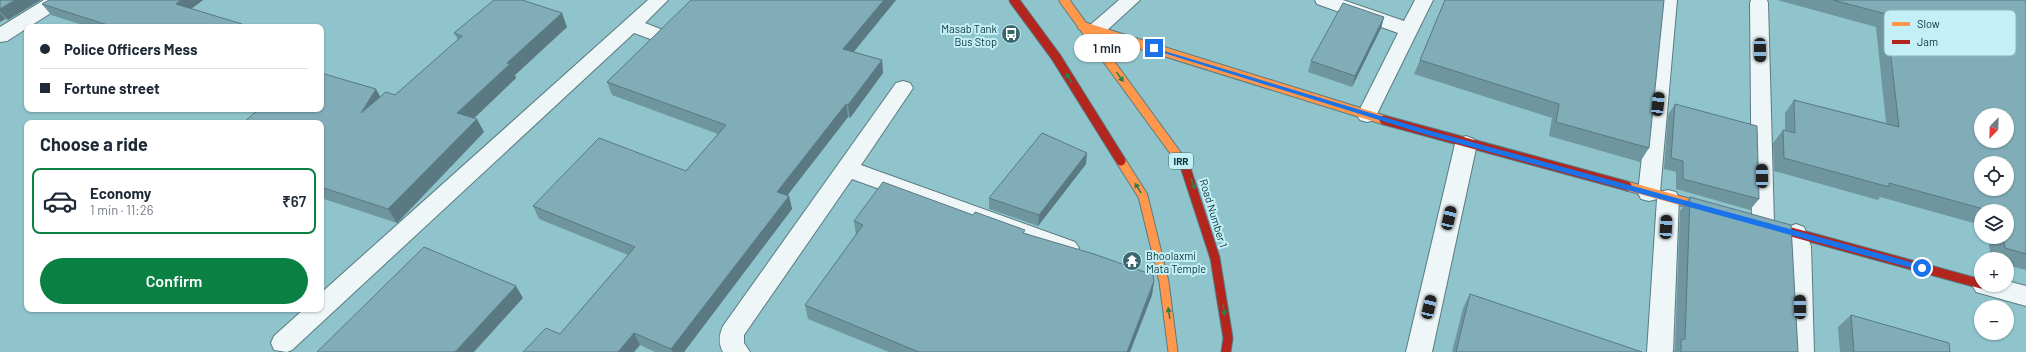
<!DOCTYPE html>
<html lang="en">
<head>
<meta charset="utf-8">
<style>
	body { margin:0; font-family:Barlow,sans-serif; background:#f6f6f7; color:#1f2937; height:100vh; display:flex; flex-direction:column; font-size:15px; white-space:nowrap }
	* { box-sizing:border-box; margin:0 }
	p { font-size:13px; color:#747a83 }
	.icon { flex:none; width:22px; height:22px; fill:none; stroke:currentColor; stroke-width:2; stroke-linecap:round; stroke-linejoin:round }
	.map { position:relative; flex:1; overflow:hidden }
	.side { position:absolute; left:24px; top:120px; width:300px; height:192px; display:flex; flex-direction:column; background:#fff; border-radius:8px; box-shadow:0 1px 3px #0004 }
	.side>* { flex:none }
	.hud { position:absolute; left:24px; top:24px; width:300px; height:88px; border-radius:8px; box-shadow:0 1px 3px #0004; display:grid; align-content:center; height:88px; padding:0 16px; background:#fff }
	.needle { width:26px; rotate:203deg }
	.controls { position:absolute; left:1974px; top:108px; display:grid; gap:8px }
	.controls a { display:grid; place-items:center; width:40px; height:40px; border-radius:50%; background:#fff; box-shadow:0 1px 3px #0004; font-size:20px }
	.end { position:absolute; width:18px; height:18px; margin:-9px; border:5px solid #1a73e8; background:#fff; box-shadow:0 0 0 2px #fff }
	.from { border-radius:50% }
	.bubble { position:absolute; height:28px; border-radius:14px; background:#fff; box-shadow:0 1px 3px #0004; font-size:13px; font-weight:600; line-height:28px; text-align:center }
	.car { position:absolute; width:12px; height:24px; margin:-12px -6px; border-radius:5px; box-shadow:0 0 3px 1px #0007; background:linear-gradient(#222 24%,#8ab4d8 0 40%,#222 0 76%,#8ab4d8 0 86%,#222 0) }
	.hud b { display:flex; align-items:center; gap:14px; height:38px; font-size:15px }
	.hud b+b { border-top:1px solid #e0e1e3 }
	.hud i { width:10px; height:10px; background:#1f2937 }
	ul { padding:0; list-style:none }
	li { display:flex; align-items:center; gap:12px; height:66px; margin:0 8px 6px; padding:0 8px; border:2px solid transparent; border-radius:8px }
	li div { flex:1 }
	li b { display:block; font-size:15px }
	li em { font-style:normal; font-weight:600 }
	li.selected { border-color:#0b8043 }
	li>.icon { width:36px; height:36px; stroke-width:1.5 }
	h2 { padding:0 16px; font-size:18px; line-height:48px }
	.button { display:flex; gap:8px; margin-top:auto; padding:8px 16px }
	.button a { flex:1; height:46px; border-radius:24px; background:#0b8043; color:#fff; font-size:16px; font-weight:600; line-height:46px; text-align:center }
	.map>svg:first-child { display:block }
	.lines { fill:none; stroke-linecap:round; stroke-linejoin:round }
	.street-casing { stroke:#5a7b80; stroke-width:2 }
	.slow-casing { stroke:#5a7b80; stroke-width:11 }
	.jam-casing { stroke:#5a7b80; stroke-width:11 }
	.street { fill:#eef6f7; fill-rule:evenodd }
	.slow { stroke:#ff974d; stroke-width:9 }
	.jam { stroke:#b3261e; stroke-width:9 }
	.wall { fill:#6f959f }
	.shaded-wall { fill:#5a7982 }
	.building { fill:#81adb9; stroke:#5a7982; fill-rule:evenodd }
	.oneway { fill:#327d4f }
	.route { fill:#1a73e8 }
	.labels { text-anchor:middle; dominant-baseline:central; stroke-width:4; stroke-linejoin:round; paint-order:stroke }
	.shield { fill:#c4eff6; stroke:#426d72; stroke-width:1 }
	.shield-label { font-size:10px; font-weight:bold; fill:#0a353a }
	.poi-label { font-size:11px; fill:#0a353a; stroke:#c4eff6; text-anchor:end }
	.street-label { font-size:11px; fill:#0a353a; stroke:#c4eff6 }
	.key { fill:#c4eff6; stroke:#8cb7be; stroke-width:1 }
	.key-label { font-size:11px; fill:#0a353a }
</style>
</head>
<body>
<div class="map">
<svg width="2026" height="352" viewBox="0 0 2026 352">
	<rect width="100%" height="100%" fill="#90c4cc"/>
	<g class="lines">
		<!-- street casing -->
		<g class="street-casing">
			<path id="street" d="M 44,0 L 67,0 L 65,4 L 7,41 L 0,42 L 0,27 Z
				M 648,0 L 668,0 L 645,23 L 663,30 L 666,35 L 663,40 L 656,41 L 634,33 L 292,350 L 287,352 L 274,350 L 271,343 L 274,336 L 304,309 L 321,309 L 321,293 Z
				M 1119,0 L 1140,0 L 1103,34 L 1096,36 L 1089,34 L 1086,30 L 1089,26 Z
				M 1315,0 L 1343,0 L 1404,21 L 1415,0 L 1433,0 L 1374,120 L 1367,122 L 1360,120 L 1357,115 L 1398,33 L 1317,4 Z
				M 1659,0 L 1677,0 L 1660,192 L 1668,190 L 1676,192 L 1679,198 L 1673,352 L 1647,352 L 1657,199 L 1649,201 L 1641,199 L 1638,193 Z
				M 1751,0 L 1767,0 L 1768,3 L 1774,224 L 1771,230 L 1763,233 L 1755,230 L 1752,224 L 1750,3 Z
				M 903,81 L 910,83 L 913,88 L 861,165 L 1075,242 L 1079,248 L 1075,254 L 1067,257 L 1059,254 L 852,179 L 744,335 L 744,343 L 750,352 L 723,352 C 718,343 719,335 723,326 L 896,83 Z
				M 1466,136 L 1474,139 L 1477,144 L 1432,352 L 1406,352 L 1455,144 L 1458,139 Z
				M 1796,224 L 1804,227 L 1811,246 L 1814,352 L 1788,352 L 1787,246 L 1784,233 L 1788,227 Z
				M 1981,276 L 1981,285 L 2007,285 L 2007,281 L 2026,286 L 2026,306 L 1976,292 L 1972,285 L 1976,278 Z"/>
		</g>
		<!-- slow casing -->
		<g class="slow-casing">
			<path id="slow" d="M 1064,0 L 1185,166
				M 1082,26 L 1384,120
				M 1121,161 L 1143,196 L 1164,282 L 1173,352
				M 1627,186 L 1714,210"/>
		</g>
		<!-- jam casing -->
		<g class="jam-casing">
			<path id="jam" d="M 1014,0 L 1056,57 L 1121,161
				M 1384,120 L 1627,186
				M 1185,166 L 1215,258 L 1228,338 L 1226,352
				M 1762,224 L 1981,284"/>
		</g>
		<!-- street -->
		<use href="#street" class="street"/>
		<!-- slow -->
		<use href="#slow" class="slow"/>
		<!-- jam -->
		<use href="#jam" class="jam"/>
	</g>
	<!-- wall -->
	<path class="wall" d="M 0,0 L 8,20 L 5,19 L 0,22 Z
		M 49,0 L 203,0 L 191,9 L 244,27 L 89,27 L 51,15 L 42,4 Z
		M 896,0 L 854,52 L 882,60 L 883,73 L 850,118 L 848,117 L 787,195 L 789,196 L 792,209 L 684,352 L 655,352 L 640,345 L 634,352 L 523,352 L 560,334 L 628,255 L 539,219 L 533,206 L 686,171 L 718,134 L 612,95 L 607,82 Z
		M 1445,0 L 1649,148 L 1640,162 L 1549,136 L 1552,118 L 1414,74 L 1420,60 Z
		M 1777,0 L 2026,0 L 2026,270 L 2007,265 L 2007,259 L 1991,259 L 1988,237 L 2007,237 L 2007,211 L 1981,211 L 1981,225 L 1880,197 L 1878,200 L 1774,171 L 1773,143 L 1783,130 L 1785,131 L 1785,113 L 1794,100 L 1886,123 L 1876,27 Z
		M 1384,17 L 1381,28 L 1352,87 L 1308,72 L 1311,61 Z
		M 567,27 L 515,75 L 516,78 L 474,118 L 484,132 L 397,223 L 321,198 L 321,123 L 381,97 L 395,95 L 458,40 L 454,33 Z
		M 1675,104 L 1759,199 L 1750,210 L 1676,189 L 1676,172 L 1664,169 L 1668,115 Z
		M 1086,164 L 1038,226 L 989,209 L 989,198 Z
		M 1690,197 L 1798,352 L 1672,352 L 1675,349 L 1680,211 Z
		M 973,215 L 1025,233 L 1154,281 L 1152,295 L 1130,352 L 889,352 L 808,319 L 805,305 L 856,235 L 854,221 Z
		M 1470,294 L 1642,352 L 1452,352 L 1463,308 Z
		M 1851,315 L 1950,352 L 1840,352 L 1838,327 Z"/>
	<!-- shaded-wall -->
	<path class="shaded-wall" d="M 15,0 L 41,0 L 8,20 L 0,11 L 0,9 Z
		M 181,0 L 203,0 L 183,15 L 176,4 Z
		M 884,0 L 896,0 L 845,62 L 843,49 Z
		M 0,13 L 5,19 L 0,22 Z
		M 562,13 L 567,27 L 515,75 L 516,78 L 465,127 L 457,113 L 507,63 Z
		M 1384,17 L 1381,28 L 1352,87 L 1355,76 Z
		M 242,24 L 244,27 L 238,27 Z
		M 882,60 L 883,73 L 850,118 L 848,105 Z
		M 376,89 L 384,103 L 361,113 Z
		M 846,104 L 848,117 L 780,205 L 777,192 Z
		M 477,119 L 484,132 L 397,223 L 388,209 Z
		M 1087,153 L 1086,164 L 1038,226 L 1039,215 Z
		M 789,196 L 792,209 L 684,352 L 673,352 L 671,349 Z
		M 1154,281 L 1152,295 L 1130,352 L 1127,352 Z
		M 516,286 L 523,298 L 474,352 L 455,352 Z
		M 634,333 L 640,345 L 634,352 L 618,352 Z"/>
	<!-- building -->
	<path class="building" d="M 0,0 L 15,0 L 0,9 Z
		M 49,0 L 181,0 L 176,4 L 242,24 L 238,27 L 114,27 L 42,4 Z
		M 494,0 L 522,0 L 562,13 L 507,63 L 510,64 L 457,113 L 477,119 L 388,209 L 321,187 L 321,123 L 243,123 L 259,109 L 321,109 L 321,73 L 376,89 L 361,113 L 386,92 L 395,95 L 462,36 L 454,33 Z
		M 691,0 L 884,0 L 843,49 L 882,60 L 848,105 L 846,104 L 777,192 L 789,196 L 671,349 L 634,333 L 618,352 L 523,352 L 546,328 L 560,334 L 635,247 L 533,206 L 599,138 L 686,171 L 726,125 L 607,82 Z
		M 1445,0 L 1664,0 L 1649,148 L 1556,122 L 1559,104 L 1420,60 Z
		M 1833,0 L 2026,0 L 2026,254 L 2005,248 L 2003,237 L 2007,237 L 2007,211 L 1991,211 L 1889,183 L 1889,187 L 1784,158 L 1783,130 L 1795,133 L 1794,100 L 1899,127 L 1886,14 ZM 1981,115 L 2007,115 L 2007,141 L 1981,141 ZM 1981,163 L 2007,163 L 2007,189 L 1981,189 Z
		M 1343,3 L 1384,17 L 1355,76 L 1311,61 Z
		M 1675,104 L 1757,126 L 1759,199 L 1683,179 L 1683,161 L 1671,158 Z
		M 1042,133 L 1087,153 L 1039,215 L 989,198 Z
		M 883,182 L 973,215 L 975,212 L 1025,230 L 1023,233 L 1094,254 L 1153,275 L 1154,281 L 1127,352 L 919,352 L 805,305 L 863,225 L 854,221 Z
		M 1690,197 L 1791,225 L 1798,352 L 1681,352 L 1681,340 L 1685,339 Z
		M 424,247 L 516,286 L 455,352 L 317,352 Z
		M 1470,294 L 1642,352 L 1456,352 Z
		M 1851,315 L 1949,343 L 1950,352 L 1854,352 Z"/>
	<!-- one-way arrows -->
	<defs><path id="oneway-solid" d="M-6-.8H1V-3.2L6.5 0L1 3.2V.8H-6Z"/></defs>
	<g class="oneway">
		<use href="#oneway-solid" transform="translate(1120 77) rotate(54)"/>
		<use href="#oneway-solid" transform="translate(1069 78) rotate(-122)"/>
		<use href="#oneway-solid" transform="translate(1193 184) rotate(70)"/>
		<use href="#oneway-solid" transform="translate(1138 188) rotate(-122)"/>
		<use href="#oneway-solid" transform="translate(1224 310) rotate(81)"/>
		<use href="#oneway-solid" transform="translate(1169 313) rotate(-99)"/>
	</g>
	<!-- route -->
	<path class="route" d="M 1151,47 L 1424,129 L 1922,265 L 1926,268 L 1922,271 L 1424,134 L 1151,49 Z"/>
	<!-- icons -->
	<defs>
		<g id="bus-disc" transform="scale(1)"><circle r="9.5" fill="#39676d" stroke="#c4eff6"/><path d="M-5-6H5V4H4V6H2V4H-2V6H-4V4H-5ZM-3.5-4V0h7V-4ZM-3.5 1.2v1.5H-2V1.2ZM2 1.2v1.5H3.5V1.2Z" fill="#fff"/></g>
		<g id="temple-disc" transform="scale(1)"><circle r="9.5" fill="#39676d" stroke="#c4eff6"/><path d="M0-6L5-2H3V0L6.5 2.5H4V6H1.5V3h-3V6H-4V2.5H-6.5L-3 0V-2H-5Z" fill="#fff"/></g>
	</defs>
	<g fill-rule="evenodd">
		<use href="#bus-disc" x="1011" y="34"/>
		<use href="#temple-disc" x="1132" y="261"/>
	</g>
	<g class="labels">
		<!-- shield labels -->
		<rect class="shield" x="1169" y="153" width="24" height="16" rx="3"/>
		<g class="shield-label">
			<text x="1181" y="161">IRR</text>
		</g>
		<!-- poi labels -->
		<g class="poi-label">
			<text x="997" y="28">Masab Tank<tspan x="997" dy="13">Bus Stop</tspan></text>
			<text x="1146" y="255" text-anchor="start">Bhoolaxmi<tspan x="1146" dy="13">Mata Temple</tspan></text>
		</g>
		<!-- street labels -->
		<g class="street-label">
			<text transform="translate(1214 213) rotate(73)">Road Number 1</text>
		</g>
	</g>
	<!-- legend -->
	<rect x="1884" y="10" width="132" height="46" rx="6" class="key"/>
	<rect x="1892" y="22" width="18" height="4" fill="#ff974d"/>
	<rect x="1892" y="40" width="18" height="4" fill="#b3261e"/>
	<g class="key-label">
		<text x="1917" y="28">Slow</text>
		<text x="1917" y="46">Jam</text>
	</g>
</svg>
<div class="controls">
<a><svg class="needle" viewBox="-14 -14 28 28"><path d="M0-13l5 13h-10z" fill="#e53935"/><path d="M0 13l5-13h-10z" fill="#747a83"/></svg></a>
<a><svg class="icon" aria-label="locate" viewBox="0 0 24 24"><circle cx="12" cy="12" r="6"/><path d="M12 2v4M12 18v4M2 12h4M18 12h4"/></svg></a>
<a><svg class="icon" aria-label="layers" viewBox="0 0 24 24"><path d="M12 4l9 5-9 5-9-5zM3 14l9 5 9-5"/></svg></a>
<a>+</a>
<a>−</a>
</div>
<i class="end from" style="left:1922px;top:268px"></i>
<i class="end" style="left:1154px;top:48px"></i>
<div class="bubble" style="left:1074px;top:34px;width:66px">1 min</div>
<i class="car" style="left:1760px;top:50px;rotate:179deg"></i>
<i class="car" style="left:1658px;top:104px;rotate:6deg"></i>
<i class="car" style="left:1762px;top:176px;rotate:359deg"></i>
<i class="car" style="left:1449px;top:218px;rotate:13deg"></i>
<i class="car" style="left:1666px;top:227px;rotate:3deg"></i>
<i class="car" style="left:1429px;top:307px;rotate:13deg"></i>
<i class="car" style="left:1800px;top:307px;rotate:359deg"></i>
<div class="hud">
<b><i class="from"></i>Police Officers Mess</b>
<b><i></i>Fortune street</b>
</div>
<section class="side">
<h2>Choose a ride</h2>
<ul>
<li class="selected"><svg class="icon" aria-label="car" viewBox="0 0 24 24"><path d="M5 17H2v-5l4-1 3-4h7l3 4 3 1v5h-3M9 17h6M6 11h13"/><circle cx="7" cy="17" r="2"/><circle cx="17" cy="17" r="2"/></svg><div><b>Economy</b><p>1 min · 11:26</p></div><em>₹67</em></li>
</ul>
<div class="button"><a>Confirm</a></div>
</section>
</div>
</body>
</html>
